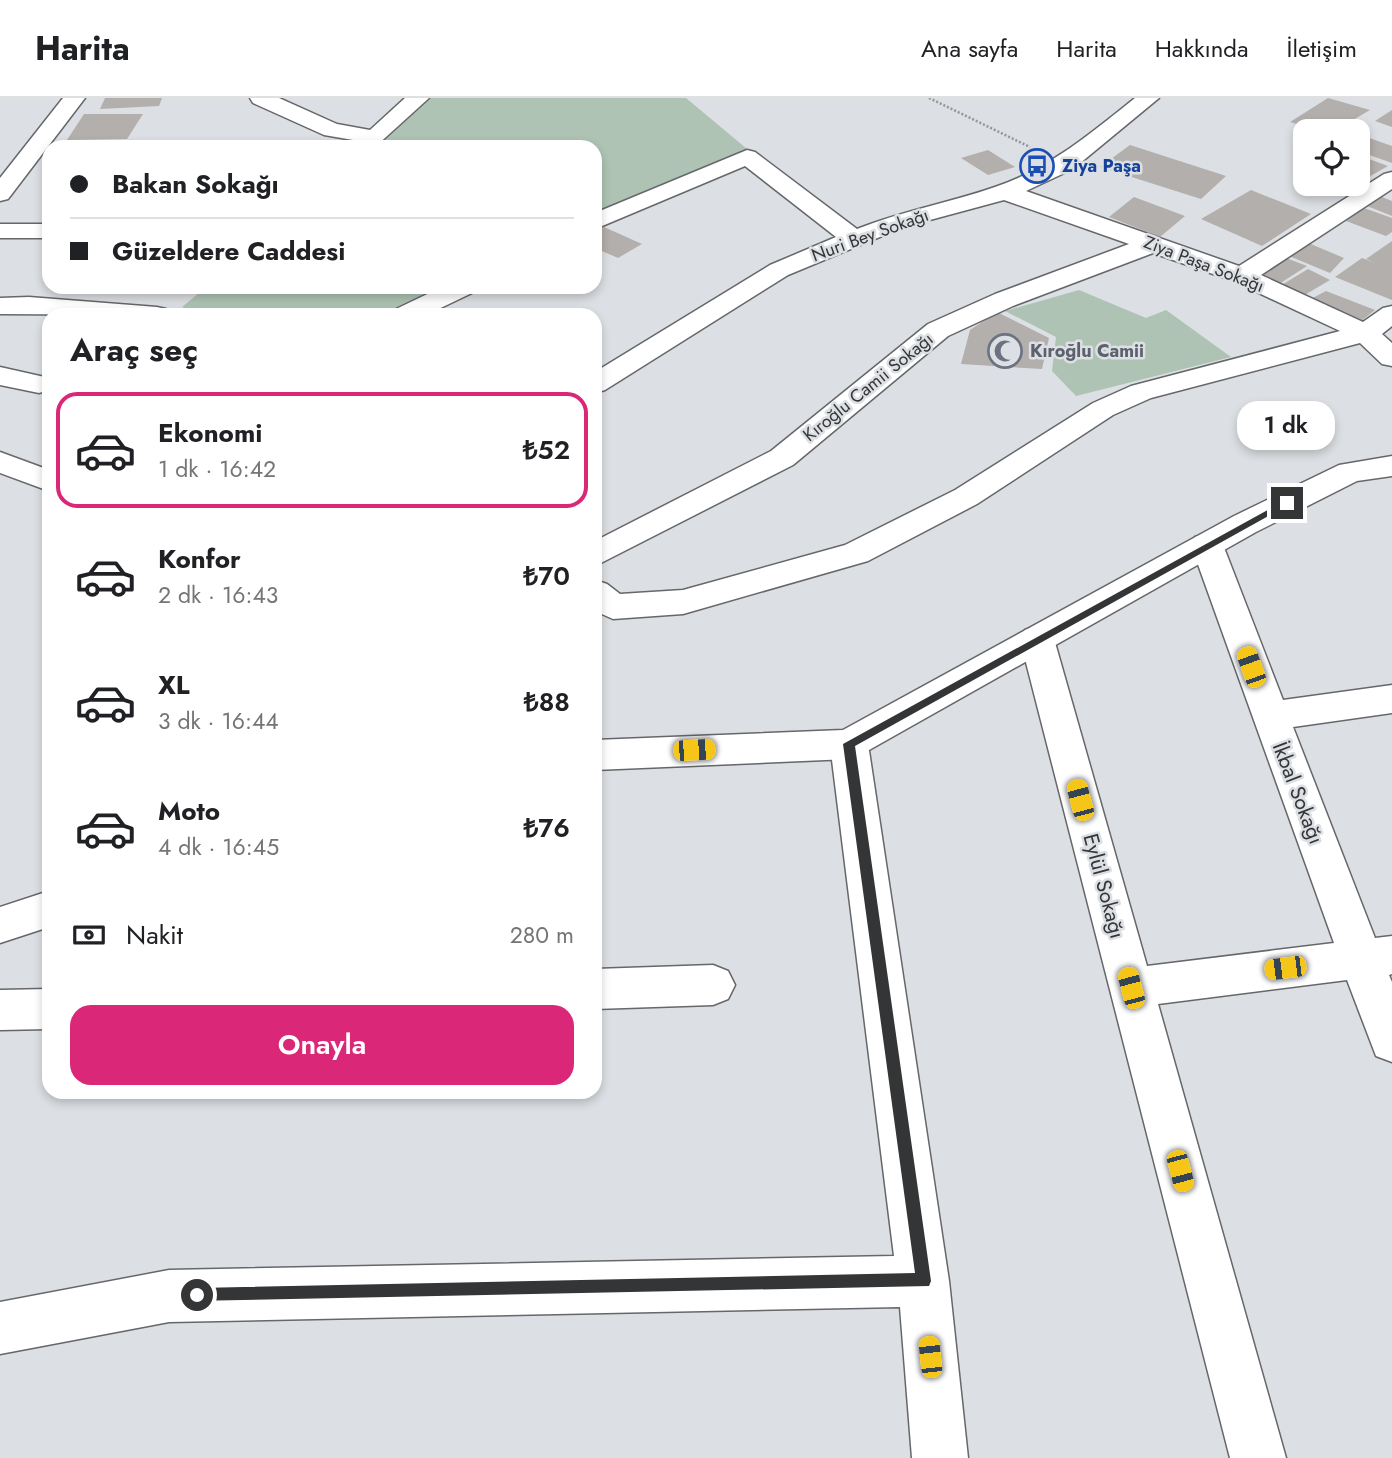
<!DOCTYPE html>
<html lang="tr">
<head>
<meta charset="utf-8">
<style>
	body { margin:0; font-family:Jost,sans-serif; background:#f2f2f2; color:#202124; height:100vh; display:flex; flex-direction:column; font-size:26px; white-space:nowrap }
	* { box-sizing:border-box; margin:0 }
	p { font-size:23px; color:#757577 }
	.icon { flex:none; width:38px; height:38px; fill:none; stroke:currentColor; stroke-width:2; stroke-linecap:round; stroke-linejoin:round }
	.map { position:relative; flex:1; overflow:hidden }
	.side { position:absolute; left:42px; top:210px; width:560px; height:791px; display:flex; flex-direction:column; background:#fff; border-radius:21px; box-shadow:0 4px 10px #0003 }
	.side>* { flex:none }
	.hud { position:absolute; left:42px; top:42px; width:560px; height:154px; border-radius:21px; box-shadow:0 4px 10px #0003; display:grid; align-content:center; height:154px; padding:0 28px; background:#fff }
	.tools { position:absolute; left:1293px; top:21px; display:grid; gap:14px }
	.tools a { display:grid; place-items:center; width:77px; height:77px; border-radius:14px; background:#fff; box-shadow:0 4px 10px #0003; font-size:35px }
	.end { position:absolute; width:32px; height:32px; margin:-16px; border:9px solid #343536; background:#fff; box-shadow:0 0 0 4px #fff }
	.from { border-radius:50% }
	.bubble { position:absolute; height:49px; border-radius:21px; background:#fff; box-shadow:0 4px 10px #0003; font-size:23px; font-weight:600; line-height:49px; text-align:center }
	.car { position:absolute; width:21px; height:42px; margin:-21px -10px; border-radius:9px; box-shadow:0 0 5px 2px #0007; background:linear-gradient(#f5c518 24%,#345 0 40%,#f5c518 0 76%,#345 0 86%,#f5c518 0) }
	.hud b { display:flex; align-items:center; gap:24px; height:66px; font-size:26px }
	.hud b+b { border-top:2px solid #e0e0e0 }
	.hud i { width:18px; height:18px; background:#202124 }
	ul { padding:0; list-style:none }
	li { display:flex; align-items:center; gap:21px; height:116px; margin:0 14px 10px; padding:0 14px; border:4px solid transparent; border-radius:21px }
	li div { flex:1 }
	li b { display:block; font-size:26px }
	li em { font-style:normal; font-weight:600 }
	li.on { border-color:#db2777 }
	li>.icon { width:63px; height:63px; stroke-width:1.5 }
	h2 { padding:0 28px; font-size:32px; line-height:84px }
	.pay { display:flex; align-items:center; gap:18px; height:77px; padding:0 28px; font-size:26px }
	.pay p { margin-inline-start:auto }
	.button { display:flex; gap:14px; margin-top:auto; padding:14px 28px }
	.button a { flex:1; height:80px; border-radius:21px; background:#db2777; color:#fff; font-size:28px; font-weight:600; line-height:80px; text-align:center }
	header { display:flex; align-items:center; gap:42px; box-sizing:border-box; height:98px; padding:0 35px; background:#fff; border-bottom:2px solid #e0e0e0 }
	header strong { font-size:33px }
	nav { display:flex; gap:38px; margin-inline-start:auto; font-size:24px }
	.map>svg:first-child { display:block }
	.green { fill:#aec3b4 }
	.building { fill:#b2afac }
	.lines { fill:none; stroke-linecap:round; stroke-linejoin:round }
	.minor-casing { stroke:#65676a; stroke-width:3 }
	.tertiary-casing { stroke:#65676a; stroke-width:3 }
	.path { stroke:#949699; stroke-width:2.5; stroke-dasharray:2 2; stroke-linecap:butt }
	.minor { fill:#fff; fill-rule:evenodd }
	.tertiary { fill:#fff; fill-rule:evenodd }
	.route { fill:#343536 }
	.labels { text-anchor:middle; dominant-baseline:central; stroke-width:5; stroke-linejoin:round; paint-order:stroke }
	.far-transit-label { font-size:18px; font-weight:bold; fill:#164399; stroke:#dcdfe3; text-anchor:start }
	.far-street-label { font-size:18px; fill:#343536; stroke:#dcdfe3 }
	.far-worship-label { font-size:18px; font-weight:bold; fill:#5b616d; stroke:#dcdfe3; text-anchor:start }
	.street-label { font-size:21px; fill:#343536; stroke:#dcdfe3 }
</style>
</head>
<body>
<header>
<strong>Harita</strong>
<nav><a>Ana sayfa</a><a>Harita</a><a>Hakkında</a><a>İletişim</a></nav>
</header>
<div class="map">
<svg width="1392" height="1360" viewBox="0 0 1392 1360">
	<rect width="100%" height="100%" fill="#dcdfe3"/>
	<!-- green -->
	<path class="green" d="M 429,0 L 686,0 L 747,51 L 595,120 L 595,49 L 371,49 Z
		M 206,189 L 441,189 L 379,217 L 203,217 L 182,209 Z
		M 1079,192 L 1146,220 L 1166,212 L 1231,259 L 1076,298 L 1052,273 L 1056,239 L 1005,213 Z"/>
	<!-- building -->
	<path class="building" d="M 105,0 L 162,0 L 159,8 L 100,11 Z
		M 1328,0 L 1370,12 L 1348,25 L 1338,21 L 1321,33 L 1290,24 Z
		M 1392,12 L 1392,29 L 1375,23 Z
		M 84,16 L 143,16 L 127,41 L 67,42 Z
		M 1358,36 L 1392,48 L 1392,65 L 1358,53 Z
		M 1130,47 L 1226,78 L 1201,101 L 1100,69 Z
		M 988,52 L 1015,69 L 988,77 L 961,60 Z
		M 1358,57 L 1388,68 L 1358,85 Z
		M 1251,92 L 1311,116 L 1262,148 L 1201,121 Z
		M 1134,99 L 1185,118 L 1160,139 L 1109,119 Z
		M 1382,99 L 1392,103 L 1392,118 L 1367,108 Z
		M 1364,110 L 1392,120 L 1392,134 L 1386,138 L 1346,123 Z
		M 604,129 L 642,146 L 618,160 L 595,150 L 595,134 Z
		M 1392,143 L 1392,202 L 1335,179 L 1362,160 L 1375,165 L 1366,161 Z
		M 1306,144 L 1344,160 L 1330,175 L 1289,158 Z
		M 1286,160 L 1307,168 L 1279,186 L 1256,176 Z
		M 1308,171 L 1330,182 L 1303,198 L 1280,188 Z
		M 1326,193 L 1375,212 L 1355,228 L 1303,205 Z
		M 997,214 L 1049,240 L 1042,271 L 961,266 L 970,232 Z"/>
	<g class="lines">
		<!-- minor casing -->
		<g class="minor-casing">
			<path id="minor" d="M 63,0 L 85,0 L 8,101 L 0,103 L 0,80 Z
				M 250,0 L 279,0 L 337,26 L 370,32 L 405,0 L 429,0 L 375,49 L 345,49 L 353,42 L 324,37 L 253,5 Z
				M 1135,0 L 1159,0 L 1073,71 L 1026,93 L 1239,168 L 1384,76 L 1392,74 L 1392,91 L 1261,177 L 1363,224 L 1383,210 L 1392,208 L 1392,228 L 1382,236 L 1392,245 L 1392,268 L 1382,266 L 1360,245 L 1151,300 L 1113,317 L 977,406 L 868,463 L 683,516 L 613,521 L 595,513 L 595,482 L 607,486 L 620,496 L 683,492 L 845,447 L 955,392 L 1093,305 L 1131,288 L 1340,233 L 1233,183 L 1153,155 L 1013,208 L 948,238 L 793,367 L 595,468 L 595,443 L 771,353 L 928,226 L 995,196 L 1129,146 L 1004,102 L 904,129 L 788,177 L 605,292 L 595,295 L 595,274 L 770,167 L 836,139 L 745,68 L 595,131 L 595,115 L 747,52 L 755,54 L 857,131 C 902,113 949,105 995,89 C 1049,71 1091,35 1135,0 Z
				M 0,126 L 49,126 L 49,140 L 0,140 Z
				M 442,189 L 476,189 L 472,195 L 426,217 L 392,217 L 396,211 Z
				M 29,199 L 157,209 L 166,211 L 170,217 L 0,216 L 0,200 Z
				M 0,269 L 49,280 L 49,292 L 39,295 L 0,287 Z
				M 0,354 L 49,372 L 49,393 L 0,375 Z
				M 1207,436 L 1219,439 L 1223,447 L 1283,602 L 1392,587 L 1392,615 L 1293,629 L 1375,840 L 1392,838 L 1392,876 L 1389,877 L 1392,884 L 1392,964 L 1376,958 L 1347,882 L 1158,906 L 1286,1360 L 1230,1360 L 1020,541 L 1025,532 L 1037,528 L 1049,532 L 1054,541 L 1147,868 L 1334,845 L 1191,447 L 1195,439 Z
				M 849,631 L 862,636 L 868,646 L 949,1183 L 968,1360 L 912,1360 L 900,1209 L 169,1224 L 0,1256 L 0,1204 L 169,1172 L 894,1158 L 830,646 L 836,636 Z
				M 713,867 L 728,873 L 735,887 L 728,901 L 713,907 L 595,911 L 595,871 Z
				M 49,891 L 49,931 L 0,932 L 0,892 Z"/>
		</g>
		<!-- tertiary casing -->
		<g class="tertiary-casing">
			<path id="tertiary" d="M 1392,358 L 1392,378 L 1357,383 L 1256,434 L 862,656 L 849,661 L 595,672 L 595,642 L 843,632 L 1234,418 L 1339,367 Z
				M 49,793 L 49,829 L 0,845 L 0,809 Z"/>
		</g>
		<!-- path -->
		<path class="path" d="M 929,0 L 1030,49"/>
		<!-- minor -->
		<use href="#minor" class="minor"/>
		<!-- tertiary -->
		<use href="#tertiary" class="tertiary"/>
	</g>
	<!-- route -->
	<path class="route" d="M 1284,403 L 1292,405 L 855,648 L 931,1183 L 929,1188 L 191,1203 L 189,1197 L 197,1190 L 915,1175 L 843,646 Z"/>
	<!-- icons -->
	<defs>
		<g id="bus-ring" transform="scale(1.75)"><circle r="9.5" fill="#dcdfe3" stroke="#1a4fb4" stroke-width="1.5"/><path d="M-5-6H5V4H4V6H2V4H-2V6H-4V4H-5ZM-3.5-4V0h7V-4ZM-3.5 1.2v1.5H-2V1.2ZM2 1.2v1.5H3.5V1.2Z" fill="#1a4fb4"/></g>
		<g id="mosque-ring" transform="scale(1.75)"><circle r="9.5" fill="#dcdfe3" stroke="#6b7280" stroke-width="1.5"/><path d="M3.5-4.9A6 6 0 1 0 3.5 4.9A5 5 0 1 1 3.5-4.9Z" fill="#6b7280"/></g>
	</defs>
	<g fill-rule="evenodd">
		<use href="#bus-ring" x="1037" y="68"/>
		<use href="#mosque-ring" x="1005" y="253"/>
	</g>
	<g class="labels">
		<!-- far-transit labels -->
		<g class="far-transit-label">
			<text x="1062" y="68">Ziya Paşa</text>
		</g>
		<!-- far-street labels -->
		<g class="far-street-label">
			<text transform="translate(870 137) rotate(-20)">Nuri Bey Sokağı</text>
			<text transform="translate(1204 166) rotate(21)">Ziya Paşa Sokağı</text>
			<text transform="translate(868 289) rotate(-39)">Kıroğlu Camii Sokağı</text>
		</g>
		<!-- far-worship labels -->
		<g class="far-worship-label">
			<text x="1030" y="253">Kıroğlu Camii</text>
		</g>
		<!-- street labels -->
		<g class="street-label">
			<text transform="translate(1298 695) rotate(69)">İkbal Sokağı</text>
			<text transform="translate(1104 788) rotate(75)">Eylül Sokağı</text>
		</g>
	</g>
</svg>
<div class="tools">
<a><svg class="icon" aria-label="locate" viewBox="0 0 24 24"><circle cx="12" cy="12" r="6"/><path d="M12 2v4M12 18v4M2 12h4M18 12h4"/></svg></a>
</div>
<i class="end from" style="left:197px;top:1197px"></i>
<i class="end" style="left:1287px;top:405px"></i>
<div class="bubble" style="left:1237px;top:303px;width:98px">1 dk</div>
<i class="car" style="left:1251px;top:569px;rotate:340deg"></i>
<i class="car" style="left:694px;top:652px;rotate:87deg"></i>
<i class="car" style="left:1080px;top:702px;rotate:345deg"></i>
<i class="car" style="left:1285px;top:870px;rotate:263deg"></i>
<i class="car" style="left:1131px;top:890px;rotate:345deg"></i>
<i class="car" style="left:1180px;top:1073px;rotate:165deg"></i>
<i class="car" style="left:930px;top:1259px;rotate:354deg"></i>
<div class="hud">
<b><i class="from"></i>Bakan Sokağı</b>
<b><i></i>Güzeldere Caddesi</b>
</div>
<section class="side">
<h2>Araç seç</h2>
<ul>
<li class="on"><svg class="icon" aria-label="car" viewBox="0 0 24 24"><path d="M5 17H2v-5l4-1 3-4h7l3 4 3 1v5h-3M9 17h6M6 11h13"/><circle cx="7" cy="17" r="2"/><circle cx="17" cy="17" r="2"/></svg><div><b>Ekonomi</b><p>1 dk · 16:42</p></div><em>₺52</em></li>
<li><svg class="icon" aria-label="car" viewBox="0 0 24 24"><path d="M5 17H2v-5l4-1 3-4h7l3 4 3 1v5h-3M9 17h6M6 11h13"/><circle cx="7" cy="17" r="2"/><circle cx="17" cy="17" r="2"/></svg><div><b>Konfor</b><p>2 dk · 16:43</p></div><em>₺70</em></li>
<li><svg class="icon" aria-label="car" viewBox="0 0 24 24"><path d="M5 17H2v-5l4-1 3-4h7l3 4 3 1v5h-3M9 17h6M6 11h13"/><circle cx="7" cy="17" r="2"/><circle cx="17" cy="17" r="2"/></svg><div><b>XL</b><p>3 dk · 16:44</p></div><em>₺88</em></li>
<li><svg class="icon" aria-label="car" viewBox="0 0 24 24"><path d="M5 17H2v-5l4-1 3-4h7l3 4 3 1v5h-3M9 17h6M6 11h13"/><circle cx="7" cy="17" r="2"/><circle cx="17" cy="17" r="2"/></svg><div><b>Moto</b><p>4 dk · 16:45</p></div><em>₺76</em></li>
</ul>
<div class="pay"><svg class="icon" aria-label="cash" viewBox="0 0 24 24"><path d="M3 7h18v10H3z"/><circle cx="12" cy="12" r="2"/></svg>Nakit<p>280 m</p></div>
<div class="button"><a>Onayla</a></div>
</section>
</div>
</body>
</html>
